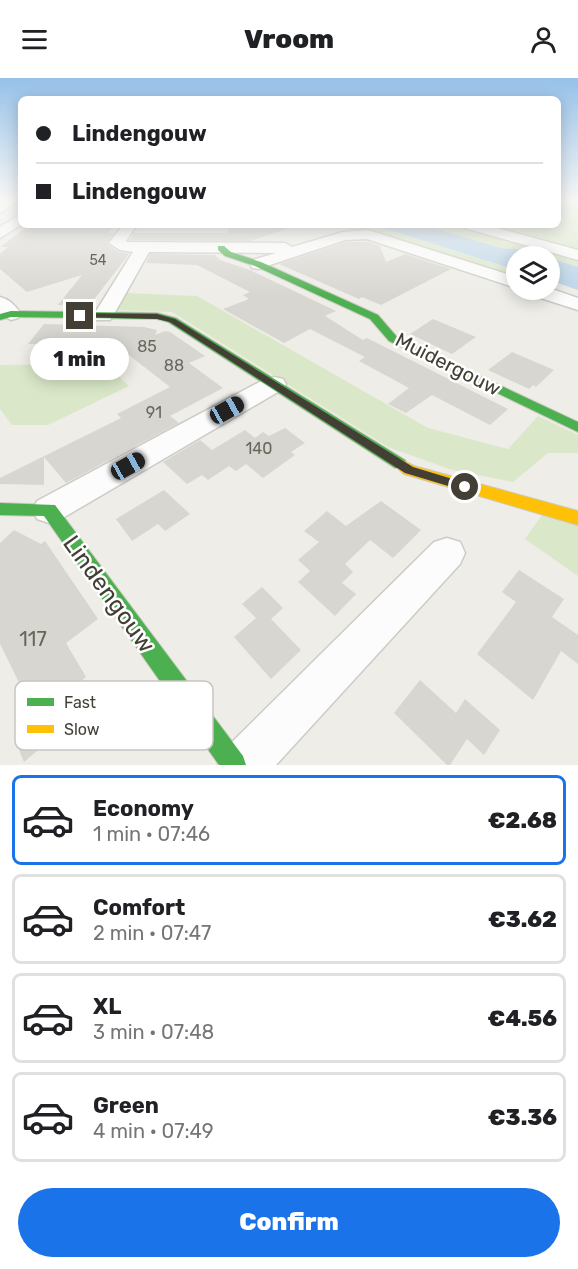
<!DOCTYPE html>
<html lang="en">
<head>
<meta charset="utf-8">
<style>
	body { margin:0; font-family:Rubik,sans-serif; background:#f2f2f2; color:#202124; height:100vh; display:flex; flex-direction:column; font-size:22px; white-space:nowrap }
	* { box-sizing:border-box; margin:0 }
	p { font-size:20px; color:#757577 }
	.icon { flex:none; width:33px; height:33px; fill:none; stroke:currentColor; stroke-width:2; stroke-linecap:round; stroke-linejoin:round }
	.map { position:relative; height:687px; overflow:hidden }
	.side { display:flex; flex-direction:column; background:#fff; flex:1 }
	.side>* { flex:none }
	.banner { position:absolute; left:18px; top:18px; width:543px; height:132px; border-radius:9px; box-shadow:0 3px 15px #0003; display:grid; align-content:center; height:132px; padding:0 18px; background:#fff }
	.controls { position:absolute; left:506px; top:168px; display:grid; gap:12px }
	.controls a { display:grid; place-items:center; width:54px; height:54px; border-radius:50%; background:#fff; box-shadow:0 3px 15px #0003; font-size:30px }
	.end { position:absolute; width:27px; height:27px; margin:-14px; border:8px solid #433f35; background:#fff; box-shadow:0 0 0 3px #fff }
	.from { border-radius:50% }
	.bubble { position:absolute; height:42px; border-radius:21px; background:#fff; box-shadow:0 3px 15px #0003; font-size:20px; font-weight:800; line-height:42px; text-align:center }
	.car { position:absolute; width:18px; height:36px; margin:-18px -9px; border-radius:8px; box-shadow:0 0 4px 2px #0007; background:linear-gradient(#222 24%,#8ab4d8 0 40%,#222 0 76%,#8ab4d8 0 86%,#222 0) }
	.banner b { display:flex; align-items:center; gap:21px; height:57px; font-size:22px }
	.banner b+b { border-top:2px solid #e0e0e0 }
	.banner i { width:15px; height:15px; background:#202124 }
	ul { padding:10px 0 0; list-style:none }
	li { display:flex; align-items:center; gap:18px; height:90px; margin:0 12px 9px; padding:0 6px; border:3px solid #e0e0e0; border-radius:9px }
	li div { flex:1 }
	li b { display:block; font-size:22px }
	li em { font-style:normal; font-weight:800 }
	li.on { border-color:#1a73e8 }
	li>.icon { width:54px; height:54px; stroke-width:1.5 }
	.button { display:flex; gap:12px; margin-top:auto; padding:12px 18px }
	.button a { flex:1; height:69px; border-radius:36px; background:#1a73e8; color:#fff; font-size:24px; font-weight:800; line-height:69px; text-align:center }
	header { display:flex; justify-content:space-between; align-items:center; height:78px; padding:0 18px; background:#fff; font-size:27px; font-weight:800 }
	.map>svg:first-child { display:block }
	.green { fill:#dae8c9 }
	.water { fill:#bbd5ea }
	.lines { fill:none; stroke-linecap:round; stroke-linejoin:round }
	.canal { fill:#bbd5ea; fill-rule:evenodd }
	.building { fill:#d8d6d0 }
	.street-casing { stroke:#cccbc6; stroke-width:3 }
	.fast-casing { stroke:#cdcabf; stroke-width:2 }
	.slow-casing { stroke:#cdcabf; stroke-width:2 }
	.street { fill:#fcfcfc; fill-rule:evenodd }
	.fast { fill:#4caf50; fill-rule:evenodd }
	.slow { fill:#ffc107; fill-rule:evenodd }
	.route { fill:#433f35 }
	.labels { text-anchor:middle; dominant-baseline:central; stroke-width:5; stroke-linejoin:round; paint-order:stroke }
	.far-number-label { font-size:14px; fill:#69665c }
	.number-label { font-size:16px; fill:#69665c }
	.street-label { font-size:20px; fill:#433f35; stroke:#fff }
	.near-number-label { font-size:20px; fill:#69665c }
	.near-street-label { font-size:24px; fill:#433f35; stroke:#fff }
	.key { fill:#fff; stroke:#c7c5c2; stroke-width:1.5 }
	.key-label { font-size:16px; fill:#433f35 }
</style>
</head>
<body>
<header><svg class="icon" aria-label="menu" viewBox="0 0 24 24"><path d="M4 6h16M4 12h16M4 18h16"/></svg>Vroom<svg class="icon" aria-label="person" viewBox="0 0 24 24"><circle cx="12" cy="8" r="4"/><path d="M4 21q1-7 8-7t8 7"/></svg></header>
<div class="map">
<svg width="578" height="687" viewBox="0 0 578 687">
	<rect width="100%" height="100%" fill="#eeede8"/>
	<!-- green -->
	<path class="green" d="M 558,122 L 578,122 L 578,176 L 476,147 L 558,147 Z
		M 344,147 L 374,147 L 516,192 L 516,201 L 347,154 Z
		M 406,147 L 455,147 L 578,182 L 578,189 L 517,171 L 487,170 Z
		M 124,215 L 197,218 L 428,350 L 508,371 L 538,338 L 578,357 L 578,375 L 548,375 L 513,404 L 449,391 L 388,369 L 172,234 L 116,232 Z
		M 105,286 L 129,308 L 48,347 L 12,347 L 0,331 L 0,287 Z
		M 544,434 L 578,442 L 578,498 L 525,461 Z"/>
	<!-- water -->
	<path class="water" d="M 374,147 L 406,147 L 487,170 L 517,171 L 543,178 L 516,178 L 516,192 Z
		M 549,180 L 578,189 L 578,212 L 549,202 Z"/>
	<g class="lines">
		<!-- canal -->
		<path class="canal" d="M 403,147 L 423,147 L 521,176 L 523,178 L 516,178 L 516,183 L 511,182 L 405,150 Z"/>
	</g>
	<!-- building -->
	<path class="building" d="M 35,147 L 108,147 L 106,149 L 113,149 L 108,155 L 114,155 L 107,164 L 108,167 L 119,174 L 129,176 L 89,228 L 58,227 L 82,197 L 27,214 L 0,191 L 0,176 L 8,169 L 1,169 L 27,148 Z
		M 230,147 L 285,147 L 286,151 L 250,163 L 130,162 L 134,155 L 227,155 Z
		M 345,164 L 368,164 L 380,168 L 386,184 L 405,176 L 451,191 L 381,227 L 362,219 L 359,221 L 279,186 Z
		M 150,176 L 215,177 L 220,182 L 250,192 L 336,233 L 325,238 L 363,262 L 367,260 L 508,331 L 490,347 L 432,317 L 406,335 L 388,326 L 409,310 L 359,283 L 365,279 L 310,251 L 284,265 L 223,231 L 249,221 L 243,217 L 250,214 L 197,187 L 146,185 Z
		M 433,241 L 476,259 L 452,276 L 410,256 Z
		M 44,246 L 144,249 L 157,252 L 155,257 L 165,253 L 170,254 L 205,278 L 189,285 L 223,310 L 170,338 L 179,345 L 66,405 L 44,379 L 44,407 L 0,406 L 0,400 L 121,340 L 117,336 L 170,309 L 116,267 L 88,271 L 91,267 L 28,266 Z
		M 512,274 L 554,292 L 536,309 L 533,307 L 529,311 L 488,292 Z
		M 285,350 L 305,365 L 291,374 L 295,377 L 263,400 L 246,386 L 236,393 L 229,388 L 208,402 L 202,397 L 187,406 L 163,384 L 200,362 L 212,372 L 245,352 L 255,360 L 263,354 L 269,358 Z
		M 164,412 L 190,436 L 165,453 L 158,446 L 132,463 L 116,441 Z
		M 381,423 L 421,452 L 393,480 L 370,462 L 345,486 L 353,494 L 342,505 L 356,516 L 335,538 L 298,504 L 310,493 L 298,482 L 319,464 L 304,453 L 327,433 L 346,448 Z
		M 14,452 L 41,466 L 45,463 L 98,541 L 66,565 L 86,599 L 36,639 L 0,566 L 0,465 Z
		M 519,492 L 564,521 L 552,539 L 578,557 L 578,586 L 561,573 L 533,622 L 477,576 L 516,524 L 502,514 Z
		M 262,509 L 283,530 L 271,541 L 301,572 L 271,601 L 234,559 L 256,540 L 242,526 Z
		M 420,602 L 456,635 L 465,621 L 500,652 L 484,677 L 467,661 L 450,687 L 447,687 L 394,635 Z
		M 39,643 L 49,663 L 24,684 L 15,662 Z"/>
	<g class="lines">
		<!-- street casing -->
		<g class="street-casing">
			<path id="street" d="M 4,122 L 19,122 L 0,135 L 0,125 Z
				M 21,136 L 21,147 L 0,160 L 0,149 Z
				M 123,147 L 137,147 L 126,163 L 128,164 L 285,165 L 292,169 L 343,154 L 368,152 L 516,199 L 516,210 L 367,161 L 345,162 L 258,191 L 252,190 L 250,186 L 252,182 L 276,175 L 149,174 L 113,238 L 110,242 L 96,242 L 93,238 L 133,174 L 120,172 L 109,165 Z
				M 463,147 L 486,147 L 578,172 L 578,182 L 465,150 Z
				M 549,210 L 578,220 L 578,232 L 528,216 L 526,212 Z
				M 0,219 C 9,221 16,228 21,236 L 18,240 L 11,242 L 0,236 Z
				M 274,299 L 283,301 L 286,306 L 283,311 L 61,441 L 49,445 L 37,441 L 33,432 L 37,423 L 265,301 Z
				M 447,460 L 460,464 L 465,475 L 460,486 L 276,687 L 218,687 L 226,670 L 434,464 Z"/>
		</g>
		<!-- fast casing -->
		<g class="fast-casing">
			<path id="fast" d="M 218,168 L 224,168 L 231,174 L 261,184 L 378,237 L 397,259 L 578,344 L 578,354 L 389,263 L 370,241 L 255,188 L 225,178 L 218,172 Z
				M 11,233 L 157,235 L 176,240 L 405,382 L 407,386 L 405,390 L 395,390 L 168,244 L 157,241 L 11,239 L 0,242 L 0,236 Z
				M 0,425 L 55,427 L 243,678 L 246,687 L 219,687 L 44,438 L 0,437 Z"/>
		</g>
		<!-- slow casing -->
		<g class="slow-casing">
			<path id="slow" d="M 400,381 L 414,388 L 578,433 L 578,447 L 404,396 L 393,386 L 395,382 Z"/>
		</g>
		<!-- street -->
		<use href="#street" class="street"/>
		<!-- fast -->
		<use href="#fast" class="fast"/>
		<!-- slow -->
		<use href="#slow" class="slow"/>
	</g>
	<!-- sky -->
	<linearGradient id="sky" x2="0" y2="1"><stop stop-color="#96c1e9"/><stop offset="0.56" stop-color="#f7f7f5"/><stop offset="1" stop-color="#f7f7f5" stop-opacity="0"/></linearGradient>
	<rect width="578" height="218" fill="url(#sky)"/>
	<!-- route -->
	<path class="route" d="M 80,235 L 157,236 L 175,241 L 413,389 L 469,406 L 470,409 L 465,413 L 405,395 L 170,244 L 157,241 L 78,239 Z"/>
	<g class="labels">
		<!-- far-number labels -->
		<g class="far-number-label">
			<text x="98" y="182">54</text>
		</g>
		<!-- number labels -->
		<g class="number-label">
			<text x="147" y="268">85</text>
			<text x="174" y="287">88</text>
			<text x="154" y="334">91</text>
			<text x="259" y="370">140</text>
		</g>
		<!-- street labels -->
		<g class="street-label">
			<text transform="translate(448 286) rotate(27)">Muidergouw</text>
		</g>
		<!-- near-number labels -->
		<g class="near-number-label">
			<text x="33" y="561">117</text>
		</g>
		<!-- near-street labels -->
		<g class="near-street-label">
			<text transform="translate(109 516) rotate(54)">Lindengouw</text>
		</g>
	</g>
	<!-- legend -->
	<rect x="15" y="603" width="198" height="69" rx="9" class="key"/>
	<rect x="27" y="620" width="27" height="8" fill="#4caf50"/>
	<rect x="27" y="647" width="27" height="8" fill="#ffc107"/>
	<g class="key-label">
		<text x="64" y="630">Fast</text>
		<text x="64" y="657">Slow</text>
	</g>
</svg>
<div class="controls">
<a><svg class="icon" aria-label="layers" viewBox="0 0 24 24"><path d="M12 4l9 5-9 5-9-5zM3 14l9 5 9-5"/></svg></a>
</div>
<i class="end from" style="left:465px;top:409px"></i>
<i class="end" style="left:80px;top:238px"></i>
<div class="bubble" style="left:30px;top:260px;width:99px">1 min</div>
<i class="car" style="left:227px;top:332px;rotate:61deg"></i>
<i class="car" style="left:128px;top:388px;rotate:61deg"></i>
<div class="banner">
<b><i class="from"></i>Lindengouw</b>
<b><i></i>Lindengouw</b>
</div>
</div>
<section class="side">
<ul>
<li class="on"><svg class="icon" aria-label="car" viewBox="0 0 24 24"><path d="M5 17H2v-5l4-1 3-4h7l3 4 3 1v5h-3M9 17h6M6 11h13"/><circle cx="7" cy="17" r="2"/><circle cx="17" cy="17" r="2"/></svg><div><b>Economy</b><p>1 min · 07:46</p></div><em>€2.68</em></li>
<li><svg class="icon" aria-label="car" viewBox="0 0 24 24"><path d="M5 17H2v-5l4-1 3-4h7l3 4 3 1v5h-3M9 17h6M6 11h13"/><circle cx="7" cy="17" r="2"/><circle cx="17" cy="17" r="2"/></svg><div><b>Comfort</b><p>2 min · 07:47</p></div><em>€3.62</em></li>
<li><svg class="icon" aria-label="car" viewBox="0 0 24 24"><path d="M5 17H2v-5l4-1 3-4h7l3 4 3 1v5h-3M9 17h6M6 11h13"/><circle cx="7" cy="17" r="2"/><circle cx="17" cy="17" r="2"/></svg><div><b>XL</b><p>3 min · 07:48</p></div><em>€4.56</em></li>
<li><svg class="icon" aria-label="car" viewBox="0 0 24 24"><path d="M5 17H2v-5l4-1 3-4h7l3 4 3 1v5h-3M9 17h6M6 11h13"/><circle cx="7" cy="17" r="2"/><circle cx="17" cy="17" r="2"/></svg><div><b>Green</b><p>4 min · 07:49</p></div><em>€3.36</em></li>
</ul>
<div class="button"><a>Confirm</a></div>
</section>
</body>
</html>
